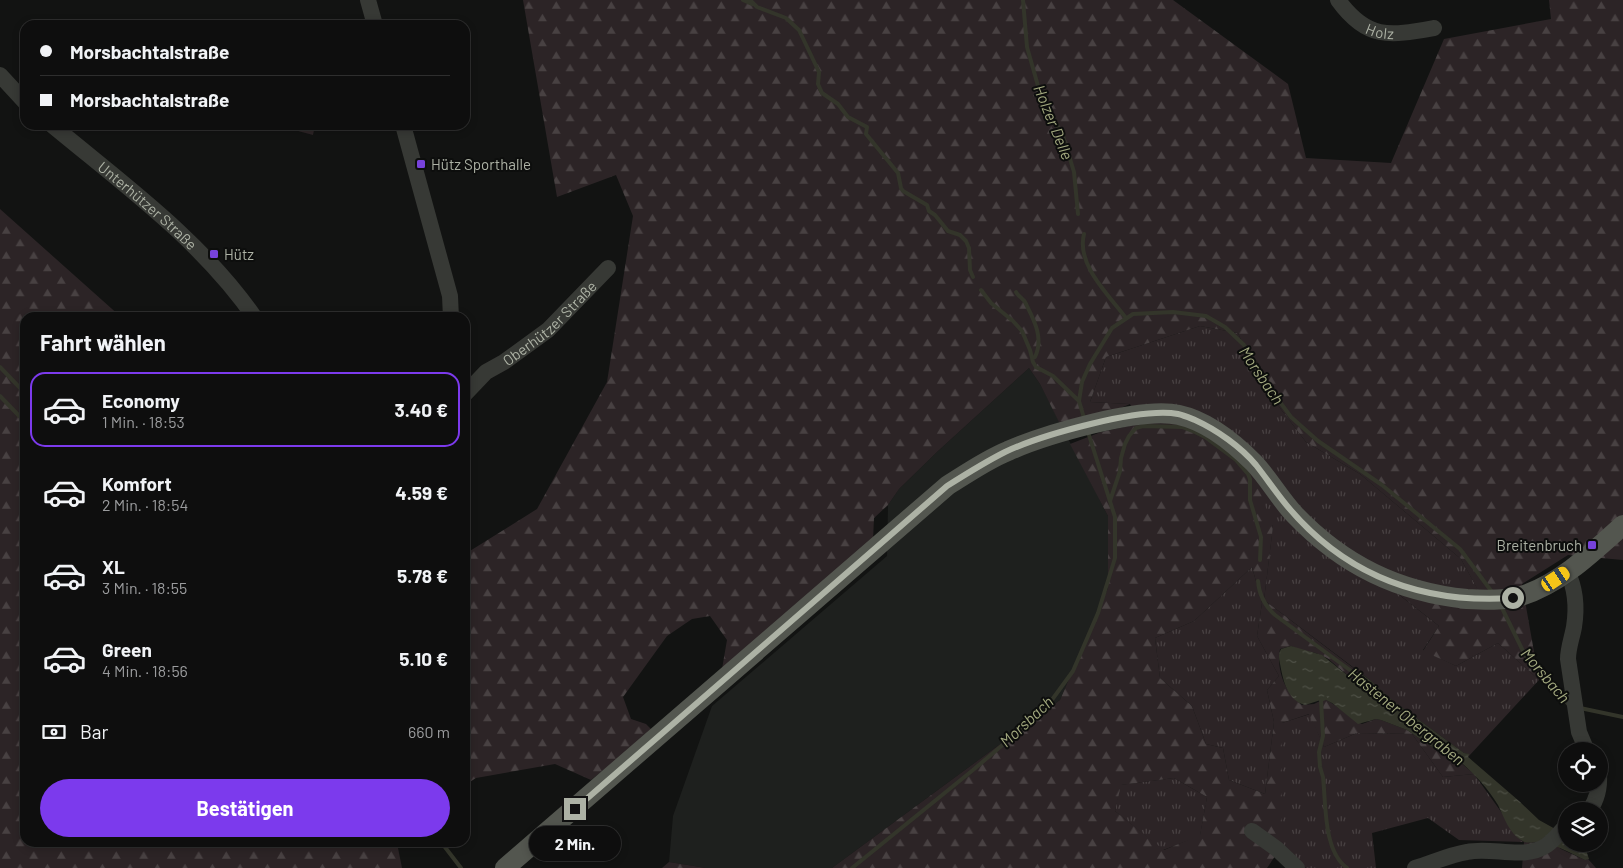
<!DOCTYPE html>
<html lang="de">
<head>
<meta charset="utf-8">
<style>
	body { margin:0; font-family:Barlow,sans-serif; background:#171717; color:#f1f3f6; height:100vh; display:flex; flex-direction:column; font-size:19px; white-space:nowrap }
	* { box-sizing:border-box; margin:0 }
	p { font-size:16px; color:#9b9c9e }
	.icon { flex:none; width:28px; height:28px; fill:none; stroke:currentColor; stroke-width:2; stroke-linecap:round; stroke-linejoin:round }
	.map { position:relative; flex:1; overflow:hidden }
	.side { position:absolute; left:20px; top:312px; width:450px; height:535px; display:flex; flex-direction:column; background:#0e0e0e; border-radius:15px; box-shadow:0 2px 8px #0003,0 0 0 1px #2e2e2e }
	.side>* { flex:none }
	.banner { position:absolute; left:20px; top:20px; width:450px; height:110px; border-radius:15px; box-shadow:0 2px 8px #0003,0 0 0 1px #2e2e2e; display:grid; align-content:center; height:110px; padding:0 20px; background:#0e0e0e }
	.controls { position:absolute; left:1558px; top:742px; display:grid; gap:10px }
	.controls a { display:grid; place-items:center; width:50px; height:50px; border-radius:50%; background:#0e0e0e; box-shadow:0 2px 8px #0003,0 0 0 1px #2e2e2e; font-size:25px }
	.end { position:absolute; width:22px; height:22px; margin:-11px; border:6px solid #adb2a5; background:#111; box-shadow:0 0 0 2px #111 }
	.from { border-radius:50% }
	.bubble { position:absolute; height:35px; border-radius:18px; background:#0e0e0e; box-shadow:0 2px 8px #0003,0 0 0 1px #2e2e2e; font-size:16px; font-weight:700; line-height:35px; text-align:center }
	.car { position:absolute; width:15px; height:30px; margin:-15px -8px; border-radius:6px; box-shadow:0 0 4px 1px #0007; background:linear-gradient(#f5c518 24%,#345 0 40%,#f5c518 0 76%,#345 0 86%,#f5c518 0) }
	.banner b { display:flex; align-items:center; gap:18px; height:48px; font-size:19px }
	.banner b+b { border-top:1px solid #2e2e2e }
	.banner i { width:12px; height:12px; background:#f1f3f6 }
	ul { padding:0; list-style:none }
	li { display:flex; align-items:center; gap:15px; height:75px; margin:0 10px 8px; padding:0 10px; border:2px solid transparent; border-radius:15px }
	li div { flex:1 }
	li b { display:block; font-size:19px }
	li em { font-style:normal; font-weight:700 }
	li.current { border-color:#7c3aed }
	li>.icon { width:45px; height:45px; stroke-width:1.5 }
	h2 { padding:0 20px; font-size:22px; line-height:60px }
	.pay { display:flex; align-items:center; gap:12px; height:55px; padding:0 20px; font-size:19px }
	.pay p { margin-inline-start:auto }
	.cta { display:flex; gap:10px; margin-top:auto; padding:10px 20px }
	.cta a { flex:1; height:58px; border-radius:30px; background:#7c3aed; color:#fff; font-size:20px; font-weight:700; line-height:58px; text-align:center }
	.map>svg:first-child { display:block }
	.built { fill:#1e201e }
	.grass { fill:url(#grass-tufts) }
	.forest { fill:url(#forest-firs); fill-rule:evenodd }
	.green { fill:#2c2426 }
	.water { fill:url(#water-ripples) }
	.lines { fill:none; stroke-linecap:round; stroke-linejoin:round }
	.stream { stroke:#33352a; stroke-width:4 }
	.minor { stroke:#373935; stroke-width:16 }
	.major { stroke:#53564f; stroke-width:20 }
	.route { stroke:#adb2a5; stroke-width:6 }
	.poi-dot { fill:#7742db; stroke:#0d0e0d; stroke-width:2 }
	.labels { text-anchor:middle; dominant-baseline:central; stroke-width:4; stroke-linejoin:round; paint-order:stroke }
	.street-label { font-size:15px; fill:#adb2a5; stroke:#0d0e0d }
	.poi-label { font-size:15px; fill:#adb2a5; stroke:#0d0e0d; text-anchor:start }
	.water-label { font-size:16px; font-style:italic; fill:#a3a97f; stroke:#0d0e0d }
</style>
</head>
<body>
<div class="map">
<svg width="1623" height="868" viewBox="0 0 1623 868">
	<defs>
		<pattern id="grass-tufts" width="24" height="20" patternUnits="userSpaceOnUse" patternTransform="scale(1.25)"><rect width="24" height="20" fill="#2c2426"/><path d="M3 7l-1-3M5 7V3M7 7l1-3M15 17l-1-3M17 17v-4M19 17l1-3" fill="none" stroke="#484142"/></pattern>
		<pattern id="forest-firs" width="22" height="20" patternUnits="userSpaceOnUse" patternTransform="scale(1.25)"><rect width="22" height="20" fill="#2c2426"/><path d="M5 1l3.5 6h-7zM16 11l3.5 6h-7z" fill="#484142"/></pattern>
		<pattern id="water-ripples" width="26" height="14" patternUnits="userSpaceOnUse" patternTransform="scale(1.25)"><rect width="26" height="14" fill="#33352a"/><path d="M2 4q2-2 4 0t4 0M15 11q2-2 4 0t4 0" fill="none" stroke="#4e5046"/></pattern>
	</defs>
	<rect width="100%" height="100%" fill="#121312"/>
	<!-- built -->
	<path class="built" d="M 1029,368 L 1040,384 L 1108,516 L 1108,588 L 1060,700 L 832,868 L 706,868 L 669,862 L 673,816 L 712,706 L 887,556 L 888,505 L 899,489 L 938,451 Z"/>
	<!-- grass -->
	<path class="grass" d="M 1200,326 L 1238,333 L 1260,382 L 1306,442 L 1360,474 L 1461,559 L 1486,604 L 1398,594 L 1439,626 L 1423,650 L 1456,666 L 1498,643 L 1539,680 L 1468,757 L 1468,754 L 1464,753 L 1392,700 L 1370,680 L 1264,600 L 1273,526 L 1139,424 L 1130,404 L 1090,402 L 1106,357 Z
		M 1252,567 L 1262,603 L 1257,636 L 1279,676 L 1267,690 L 1274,722 L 1265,794 L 1229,780 L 1223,748 L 1206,744 L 1192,706 L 1160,678 L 1155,638 L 1194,621 Z
		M 1310,714 L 1324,747 L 1357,733 L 1412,734 L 1443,777 L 1474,774 L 1522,841 L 1524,842 L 1459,840 L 1428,818 L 1372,833 L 1376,868 L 1306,868 L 1282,846 L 1282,723 Z
		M 1174,778 L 1207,797 L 1200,836 L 1163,850 L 1115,811 L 1120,785 Z"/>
	<!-- forest -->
	<path class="forest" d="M 523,0 L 1173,0 L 1288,84 L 1306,158 L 1391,163 L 1444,39 L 1551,19 L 1549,0 L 1623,0 L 1623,560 L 1568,555 L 1522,584 L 1539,680 L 1498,643 L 1456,666 L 1423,651 L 1439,626 L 1397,593 L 1485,603 L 1461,559 L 1360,474 L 1306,442 L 1260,382 L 1238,333 L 1200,326 L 1106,357 L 1090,402 L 1130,404 L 1109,413 L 1060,424 L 1040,384 L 1029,368 L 938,451 L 899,489 L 888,505 L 874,518 L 873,540 L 722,669 L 727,640 L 710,616 L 692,619 L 667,636 L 623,697 L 631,719 L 646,724 L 653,731 L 591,780 L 555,764 L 476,778 L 465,785 L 465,554 L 537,509 L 607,382 L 633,216 L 616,175 L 557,197 Z
		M 0,209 L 121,317 L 25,318 L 25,842 L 397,843 L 402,868 L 0,868 Z
		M 1177,423 L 1214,438 L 1256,480 L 1273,527 L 1264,600 L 1360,673 L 1355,680 L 1352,679 L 1327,658 L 1316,653 L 1303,651 L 1291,646 L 1280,649 C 1276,669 1285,694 1302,705 L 1314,704 L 1324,699 C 1340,706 1346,717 1362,724 L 1376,719 L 1381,720 L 1407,730 L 1441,753 L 1448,752 L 1474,774 L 1443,777 L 1412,734 L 1357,733 L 1324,747 L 1309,714 L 1282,723 L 1282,846 L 1267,868 L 832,868 L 1060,700 L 1108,588 L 1108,516 L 1070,444 L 1101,432 L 1139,424 ZM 1252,567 L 1262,603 L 1257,636 L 1279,676 L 1267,690 L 1274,722 L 1265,794 L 1229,780 L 1223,748 L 1206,744 L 1192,706 L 1160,678 L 1155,638 L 1194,621 ZM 1174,778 L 1207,797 L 1200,835 L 1164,850 L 1115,811 L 1121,785 Z
		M 1524,842 L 1554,844 L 1561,849 L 1585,860 L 1588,859 L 1596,868 L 1522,868 Z
		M 669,862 L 706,868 L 662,868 Z"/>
	<!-- green -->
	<path class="green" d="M 283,125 L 315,125 L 313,135 L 283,127 Z"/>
	<!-- water -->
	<path class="water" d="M 1291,646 L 1322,655 L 1352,679 L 1355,680 L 1360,673 L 1370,680 L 1392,700 L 1464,753 L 1469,754 L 1468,757 L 1519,801 L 1539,820 L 1566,835 L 1566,844 L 1576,844 L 1582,850 L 1586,850 L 1589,859 L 1585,860 C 1570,853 1556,844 1539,842 C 1533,842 1526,844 1521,840 C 1509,833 1504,817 1498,805 C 1486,785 1467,766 1448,752 L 1441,753 L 1407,730 L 1381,720 L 1376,719 L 1358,724 L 1332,703 L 1324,699 L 1305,705 C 1289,701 1284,684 1281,669 C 1280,662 1277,656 1281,649 Z"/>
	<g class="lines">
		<!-- stream -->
		<path class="stream" d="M 743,0 L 752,4
			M 750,0 L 757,7 L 786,18 L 799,30 L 819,72 L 818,84 L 822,93 L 838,104 L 848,117 L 867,127 L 866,134 L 898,173 L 901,188 L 903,191 L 927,205 L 929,211 L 935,215 L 948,231 L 960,235 L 966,241 L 969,248 L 970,270 L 973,277
			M 1023,0 L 1027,47 L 1040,93 L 1063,136 L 1074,172 L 1078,214
			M 1084,234 C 1076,265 1109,295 1126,318
			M 981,290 L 991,303 L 1013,321 L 1022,331 L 1030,350 L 1033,362 L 1036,367 L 1053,376 L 1079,401
			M 1016,292 C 1018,297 1024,298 1026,304 C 1034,320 1044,338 1035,357 L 1032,358
			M 0,367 L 22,390 L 25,395
			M 0,396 L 25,422
			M 1084,418 L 1079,401 L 1082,382 L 1090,364 L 1112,328 L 1133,314 L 1173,312 L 1206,316 L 1225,327 L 1244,345 L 1271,390 L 1291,417 L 1318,441 L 1382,485 L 1460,549 L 1492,592
			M 1110,501 L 1120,471 L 1121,458 L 1125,444 L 1129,436 L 1136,428 L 1143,426 L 1182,427 L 1195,432 L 1205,437 L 1236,460 L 1248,474 L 1250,479 L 1250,500 L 1261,537 L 1260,560
			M 1258,581 C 1259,594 1265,606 1275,615 L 1362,679
			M 1501,606 L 1525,655 L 1569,705
			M 1325,698 L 1321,700 L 1323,736 L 1319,752 L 1320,767 L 1323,777 C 1326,803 1323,851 1347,868
			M 1580,708 L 1623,717
			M 441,842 L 461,868
			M 852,868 L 973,770 L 1046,708 L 1073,671 L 1098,613 L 1115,558 L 1115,517 L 1088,432"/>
		<!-- minor -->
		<g class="minor">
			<path d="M 368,0 L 375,25"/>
			<path id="s1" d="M 1338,0 C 1367,40 1389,36 1434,28"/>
			<path d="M 0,75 L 25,102"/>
			<path id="s2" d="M 52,125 C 123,184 202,241 255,318"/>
			<path d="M 403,125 L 450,296 L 451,318"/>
			<path id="s3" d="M 465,394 L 486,372 L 504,362 L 548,330 L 608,268"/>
			<path d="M 1567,571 C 1576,589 1577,608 1574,627 C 1572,638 1568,648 1568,659 L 1579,732 L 1587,751"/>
			<path d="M 1589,811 C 1597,800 1600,789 1599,774"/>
			<path d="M 1252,831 L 1277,849 L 1297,868"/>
			<path d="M 1415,868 C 1432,863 1449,855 1467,852 C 1492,846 1524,861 1547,845 C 1554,840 1560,832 1566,826"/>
		</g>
		<!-- major -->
		<path class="major" d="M 505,868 L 947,486 C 966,474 986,460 1008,451 C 1044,435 1141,406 1179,415 C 1207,421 1234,443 1254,463 C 1269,479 1280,499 1295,515 C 1343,565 1398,592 1467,599 C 1484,600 1504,601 1521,596 C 1560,584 1593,552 1623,525"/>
	</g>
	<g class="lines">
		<!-- route -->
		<path class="route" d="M 575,809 L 947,486 C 966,474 985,462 1005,452 C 1041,435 1140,407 1178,414 C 1183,415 1190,418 1195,420 C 1217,430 1241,447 1256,465 C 1267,479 1277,494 1288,507 C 1347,577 1423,604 1513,598"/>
	</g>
	<!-- markers -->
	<g class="poi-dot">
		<rect x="416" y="159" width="10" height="10" rx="2.5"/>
		<rect x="209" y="249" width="10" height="10" rx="2.5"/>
		<rect x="1587" y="540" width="10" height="10" rx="2.5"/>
	</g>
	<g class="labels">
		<!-- street labels -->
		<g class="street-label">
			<text stroke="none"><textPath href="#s1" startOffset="54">Holz</textPath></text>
			<text stroke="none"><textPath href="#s2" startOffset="125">Unterhützer Straße</textPath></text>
			<text stroke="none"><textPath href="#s3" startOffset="111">Oberhützer Straße</textPath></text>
		</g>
		<!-- poi labels -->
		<g class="poi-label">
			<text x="431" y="164">Hütz Sporthalle</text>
			<text x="224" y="254">Hütz</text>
			<text x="1582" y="545" text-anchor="end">Breitenbruch</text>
		</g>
		<!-- water labels -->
		<g class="water-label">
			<text transform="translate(1054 122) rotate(68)">Holzer Delle</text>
			<text transform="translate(1262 375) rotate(56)">Morsbach</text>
			<text transform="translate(1546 675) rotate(50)">Morsbach</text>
			<text transform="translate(1407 716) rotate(39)">Hastener Obergraben</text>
			<text transform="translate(1026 721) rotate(-43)">Morsbach</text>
		</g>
	</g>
</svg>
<div class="controls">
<a><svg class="icon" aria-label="locate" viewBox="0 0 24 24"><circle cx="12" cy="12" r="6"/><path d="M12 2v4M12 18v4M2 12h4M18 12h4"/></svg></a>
<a><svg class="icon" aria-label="layers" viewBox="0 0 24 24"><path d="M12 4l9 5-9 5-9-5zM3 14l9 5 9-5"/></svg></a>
</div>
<i class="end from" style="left:1513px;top:598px"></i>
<i class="end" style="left:575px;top:809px"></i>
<div class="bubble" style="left:529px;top:826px;width:92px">2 Min.</div>
<i class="car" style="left:1556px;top:579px;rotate:56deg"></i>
<div class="banner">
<b><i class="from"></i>Morsbachtalstraße</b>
<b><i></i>Morsbachtalstraße</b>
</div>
<section class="side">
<h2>Fahrt wählen</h2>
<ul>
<li class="current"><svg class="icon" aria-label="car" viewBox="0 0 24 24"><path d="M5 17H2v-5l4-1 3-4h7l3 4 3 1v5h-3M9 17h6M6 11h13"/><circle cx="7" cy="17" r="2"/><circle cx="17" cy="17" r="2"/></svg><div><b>Economy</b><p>1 Min. · 18:53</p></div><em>3.40 €</em></li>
<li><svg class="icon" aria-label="car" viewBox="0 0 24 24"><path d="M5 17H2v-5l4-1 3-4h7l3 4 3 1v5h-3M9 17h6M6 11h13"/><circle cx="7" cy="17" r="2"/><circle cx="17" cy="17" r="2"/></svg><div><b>Komfort</b><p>2 Min. · 18:54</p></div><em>4.59 €</em></li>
<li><svg class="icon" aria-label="car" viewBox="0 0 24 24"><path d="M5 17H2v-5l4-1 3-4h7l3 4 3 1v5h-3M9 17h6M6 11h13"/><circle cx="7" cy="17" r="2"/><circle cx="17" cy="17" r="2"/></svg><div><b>XL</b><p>3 Min. · 18:55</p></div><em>5.78 €</em></li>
<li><svg class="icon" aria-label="car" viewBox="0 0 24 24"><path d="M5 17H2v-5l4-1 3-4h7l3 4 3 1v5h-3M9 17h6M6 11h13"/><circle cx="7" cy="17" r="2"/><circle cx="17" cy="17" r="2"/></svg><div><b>Green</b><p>4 Min. · 18:56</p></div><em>5.10 €</em></li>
</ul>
<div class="pay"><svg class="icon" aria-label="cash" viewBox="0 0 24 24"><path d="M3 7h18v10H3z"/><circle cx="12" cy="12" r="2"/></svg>Bar<p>660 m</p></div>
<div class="cta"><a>Bestätigen</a></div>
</section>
</div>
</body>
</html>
